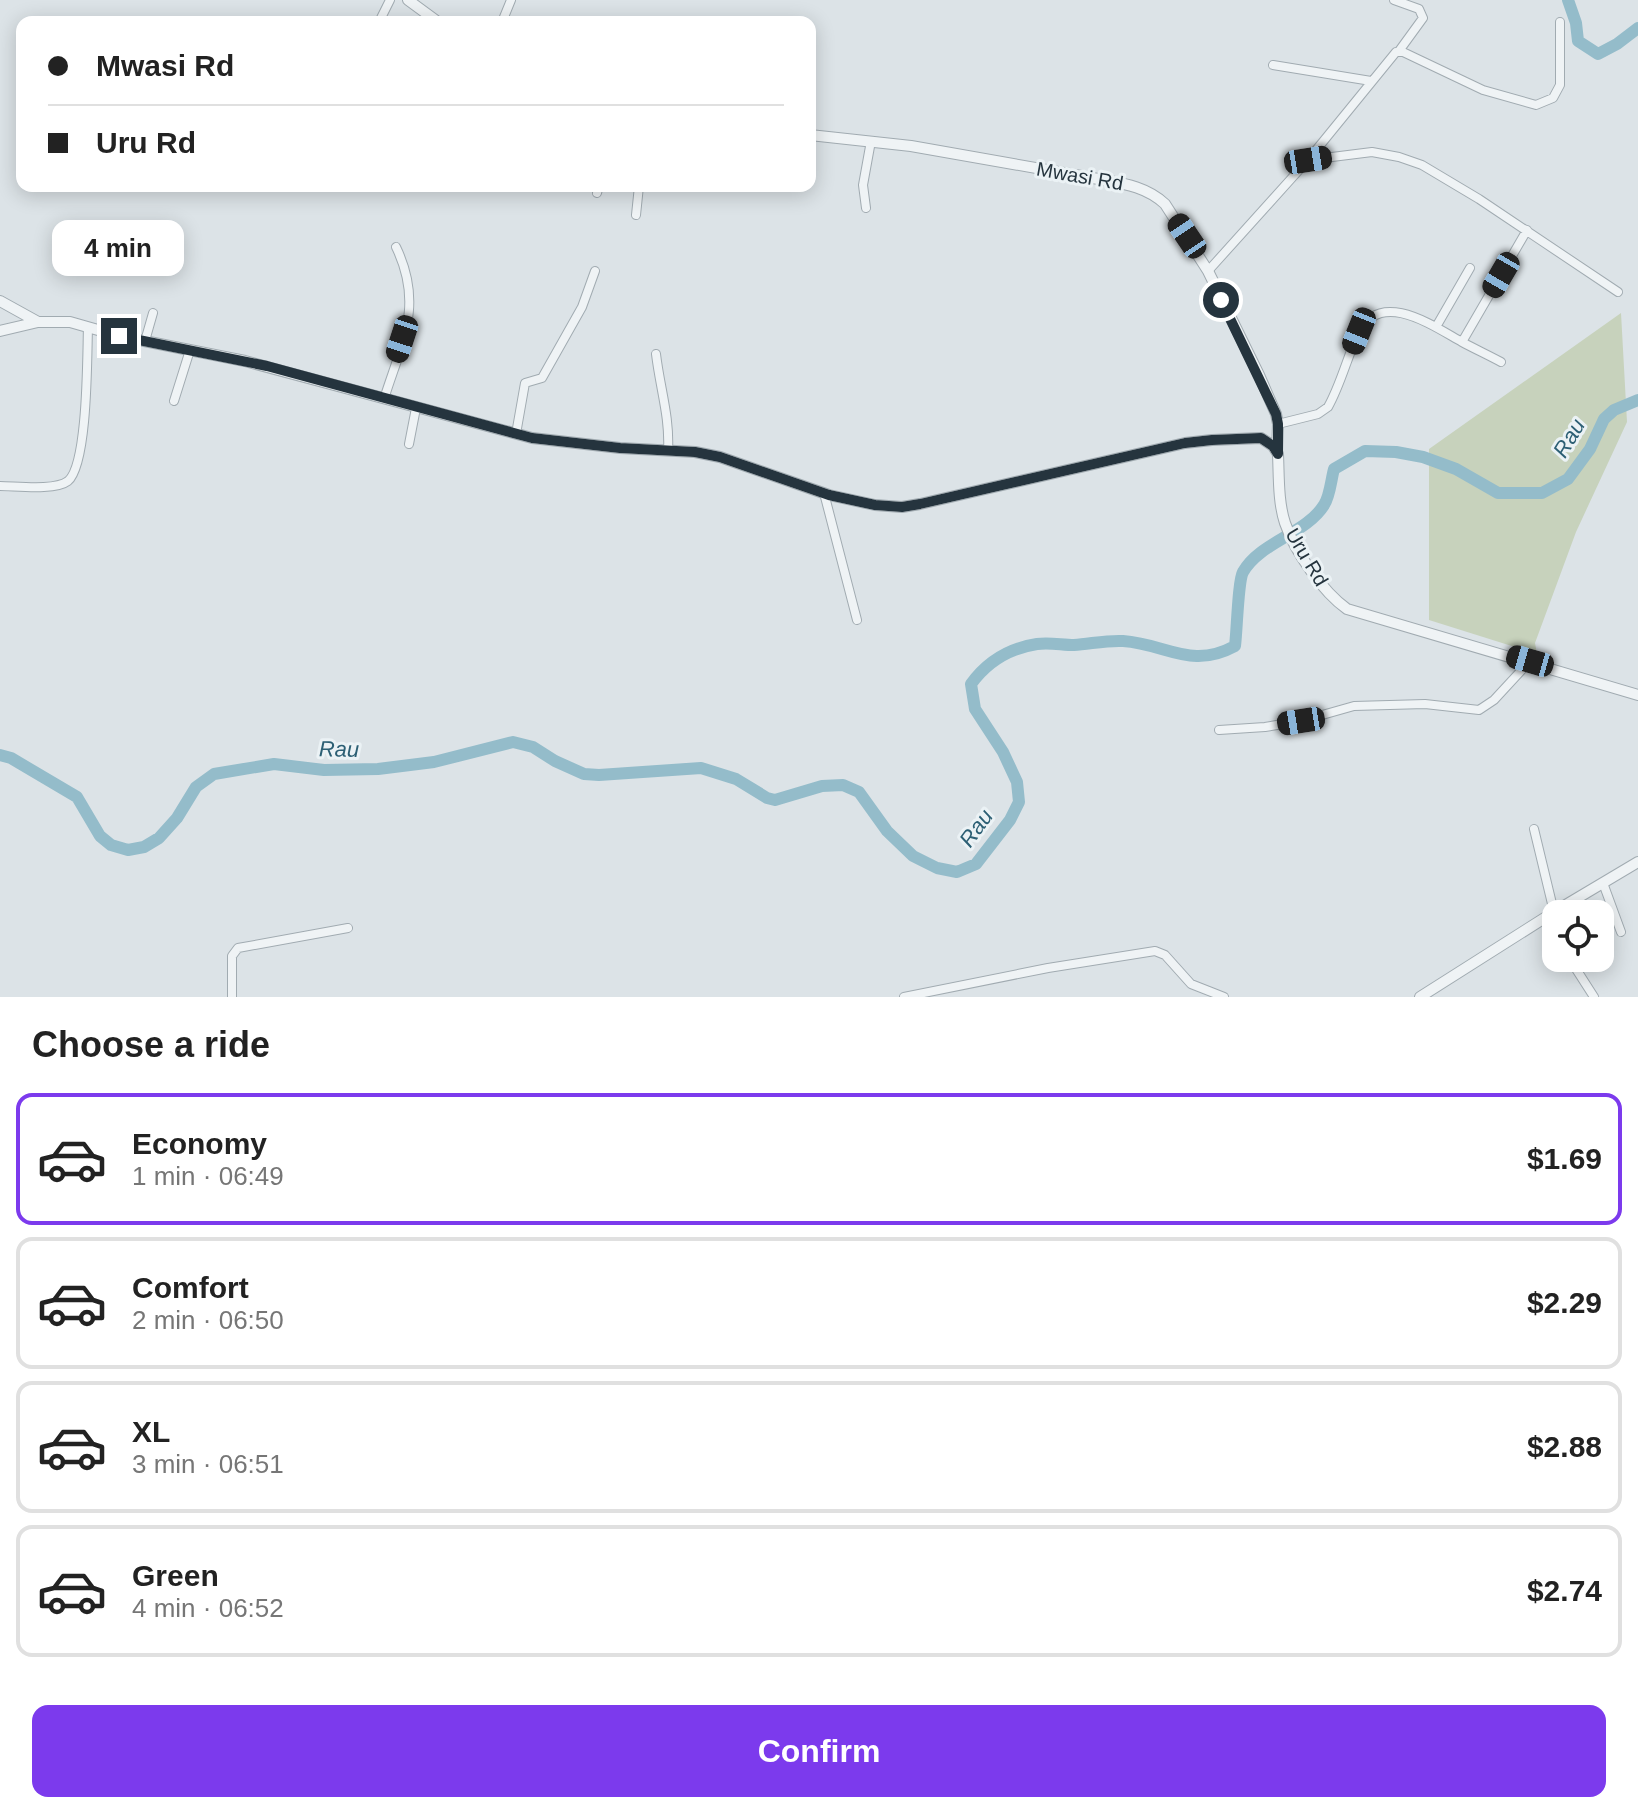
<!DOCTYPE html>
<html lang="en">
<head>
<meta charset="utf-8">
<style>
	body { margin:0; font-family:Helvetica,sans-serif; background:#f6f6f6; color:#222; height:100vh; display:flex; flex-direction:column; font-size:30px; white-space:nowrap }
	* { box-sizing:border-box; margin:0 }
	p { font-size:26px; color:#767676 }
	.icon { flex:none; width:44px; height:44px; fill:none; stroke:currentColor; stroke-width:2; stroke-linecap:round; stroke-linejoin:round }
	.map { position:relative; height:997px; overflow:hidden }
	.drawer { display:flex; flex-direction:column; background:#fff; flex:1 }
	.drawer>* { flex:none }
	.top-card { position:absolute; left:16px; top:16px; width:800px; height:176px; border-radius:16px; box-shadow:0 4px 20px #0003; display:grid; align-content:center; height:176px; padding:0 32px; background:#fff }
	.buttons { position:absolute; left:1542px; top:900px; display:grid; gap:16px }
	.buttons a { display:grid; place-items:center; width:72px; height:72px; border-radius:16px; background:#fff; box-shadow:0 4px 20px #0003; font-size:40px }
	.end { position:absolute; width:36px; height:36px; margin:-18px; border:10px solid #25343e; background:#fff; box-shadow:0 0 0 4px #fff }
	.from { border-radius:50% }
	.bubble { position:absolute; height:56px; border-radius:16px; background:#fff; box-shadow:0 4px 20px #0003; font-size:26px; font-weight:800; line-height:56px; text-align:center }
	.car { position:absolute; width:24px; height:48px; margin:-24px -12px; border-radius:10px; box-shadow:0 0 6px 2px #0007; background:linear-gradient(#222 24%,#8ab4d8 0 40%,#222 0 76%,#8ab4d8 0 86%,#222 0) }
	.top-card b { display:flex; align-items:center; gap:28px; height:76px; font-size:30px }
	.top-card b+b { border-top:2px solid #e0e0e0 }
	.top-card i { width:20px; height:20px; background:#222 }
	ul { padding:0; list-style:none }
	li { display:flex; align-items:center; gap:24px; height:132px; margin:0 16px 12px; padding:0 16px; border:4px solid #e0e0e0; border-radius:16px }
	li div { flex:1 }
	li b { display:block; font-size:30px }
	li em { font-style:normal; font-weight:800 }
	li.active { border-color:#7c3aed }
	li>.icon { width:72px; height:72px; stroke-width:1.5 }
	h2 { padding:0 32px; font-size:36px; line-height:96px }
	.cta { display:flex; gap:16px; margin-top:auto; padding:16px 32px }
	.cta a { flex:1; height:92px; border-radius:16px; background:#7c3aed; color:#fff; font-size:32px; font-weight:800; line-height:92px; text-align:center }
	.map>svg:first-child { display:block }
	.green { fill:#c7d2bc }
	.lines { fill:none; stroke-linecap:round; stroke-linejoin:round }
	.river { stroke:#94bcca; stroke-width:12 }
	.minor-casing { stroke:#a1abb1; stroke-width:10 }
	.tertiary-casing { stroke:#a1abb1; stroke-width:12 }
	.minor { stroke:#eff3f5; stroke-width:8 }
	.tertiary { stroke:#eff3f5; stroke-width:10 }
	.route { stroke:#25343e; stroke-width:10 }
	.labels { text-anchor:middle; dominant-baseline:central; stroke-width:6; stroke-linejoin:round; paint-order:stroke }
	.street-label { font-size:20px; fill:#25343e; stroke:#ebf2f5 }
	.water-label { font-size:22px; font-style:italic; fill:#2c5f74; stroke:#ebf2f5 }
</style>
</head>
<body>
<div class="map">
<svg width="1638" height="997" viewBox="0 0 1638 997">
	<rect width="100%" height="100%" fill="#dce3e7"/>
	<!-- green -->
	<path class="green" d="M 1621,313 L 1627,422 L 1576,532 L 1535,643 L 1537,654 L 1429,620 L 1429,449 Z"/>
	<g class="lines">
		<!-- river -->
		<path class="river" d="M 1568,0 L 1576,23 L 1578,41 L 1598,54 L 1617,44 L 1638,28
			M 0,755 L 11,758 L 77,797 L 100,836 L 111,845 L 128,850 L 144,847 L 159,838 L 177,818 L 196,787 L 214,774 L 274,764 L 324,770 L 378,769 L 434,762 L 513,742 L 533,747 L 555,761 L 584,774 L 599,775 L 701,768 L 736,779 L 767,798 L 775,800 L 822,786 L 843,785 L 859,792 L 887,831 L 913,856 L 937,868 L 957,872 L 976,864 L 1010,820 L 1019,802 L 1017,782 L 1003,752 L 975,709 L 971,684 C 987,662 1010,648 1037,644 C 1049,642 1062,645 1074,645 C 1090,644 1107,640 1123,641 C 1167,644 1191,670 1235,646 C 1237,631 1238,581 1243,572 C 1260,542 1306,534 1324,505 C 1330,496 1331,480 1334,469 L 1365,451 L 1396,452 L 1423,457 L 1456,469 L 1498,493 L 1542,493 L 1568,479 L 1590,449 L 1604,419 L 1614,410 L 1638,400"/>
		<!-- minor casing -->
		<g class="minor-casing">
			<path id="minor" d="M 1394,0 L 1419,9 L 1423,18 L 1399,51
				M 379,22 L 390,0
				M 502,22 L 511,0
				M 1273,65 L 1371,81
				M 1308,160 L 1372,152 L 1399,157 L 1422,165 L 1479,199 L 1618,292
				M 597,193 L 599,186
				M 866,208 L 863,185 L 871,141
				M 636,215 L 639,186
				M 1208,271 L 1308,160 L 1396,52 L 1403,52 L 1483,90 L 1536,105 L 1553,98 L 1560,85 L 1560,22
				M 1436,327 L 1470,268
				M 145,341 L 153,313
				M 1462,342 L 1527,230
				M 656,354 C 660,388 670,417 668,451
				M 384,399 C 402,342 424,305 396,247
				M 174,401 L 190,350
				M 1278,424 L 1318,414 L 1328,407 C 1341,384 1347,357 1359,332 C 1381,289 1433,326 1462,342 C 1475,349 1488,355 1501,362
				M 516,434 L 525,383 L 542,378 L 582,307 L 595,271
				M 409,444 L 416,408
				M 0,486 C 16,486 55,491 68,481 C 88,464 87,356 88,327
				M 824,493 L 857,620
				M 1219,730 L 1265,727 L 1301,721 L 1354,706 L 1425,704 L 1479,710 L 1494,700 L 1530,661
				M 1534,829 L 1554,912
				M 1603,883 L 1621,932
				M 1543,919 L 1556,939
				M 1569,958 L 1594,997
				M 232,997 L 232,956 L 238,948 L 348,928
				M 904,997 L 1048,968 L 1155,951 L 1165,955 L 1191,984 L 1224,997"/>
		</g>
		<!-- tertiary casing -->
		<g class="tertiary-casing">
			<path id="tertiary" d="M 408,0 L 438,22
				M 810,135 L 911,146 L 1104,180 C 1127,184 1148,188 1165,204 L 1208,271 L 1259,375 L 1276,414 L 1278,424 L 1277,452
				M 0,301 L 38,322
				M 0,331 L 38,322 L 70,322 L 119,336 L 245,361 L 532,438 L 620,448 L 695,452 L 720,457 L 829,495 L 875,505 L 902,507 L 920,504 L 1185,443 L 1212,440 L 1261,438 L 1273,446 L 1278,454 C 1279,476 1278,502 1285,523 C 1295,552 1323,592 1347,609 L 1638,695
				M 1420,997 L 1554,912 L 1638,862"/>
		</g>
		<!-- minor -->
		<use href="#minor" class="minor"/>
		<!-- tertiary -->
		<use href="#tertiary" class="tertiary"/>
	</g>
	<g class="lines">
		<!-- route -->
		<path class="route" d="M 119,336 L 267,366 L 532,438 L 620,448 L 695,452 L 720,457 L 829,495 L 875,505 L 902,507 L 920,504 L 1185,443 L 1212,440 L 1261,438 L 1273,446 L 1278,454 L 1278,424 L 1276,414 L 1221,300"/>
	</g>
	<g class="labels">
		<!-- street labels -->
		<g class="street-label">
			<text transform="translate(1080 176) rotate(10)">Mwasi Rd</text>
			<text transform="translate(1307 557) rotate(59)">Uru Rd</text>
		</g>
		<!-- water labels -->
		<g class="water-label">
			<text transform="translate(1569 438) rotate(-59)">Rau</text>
			<text transform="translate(339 749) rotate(1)">Rau</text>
			<text transform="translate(976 828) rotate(-54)">Rau</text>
		</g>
	</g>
</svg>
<div class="buttons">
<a><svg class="icon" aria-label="locate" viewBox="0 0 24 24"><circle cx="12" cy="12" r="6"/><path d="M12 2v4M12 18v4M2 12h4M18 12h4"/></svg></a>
</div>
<i class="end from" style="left:1221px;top:300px"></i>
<i class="end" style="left:119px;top:336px"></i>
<div class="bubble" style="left:52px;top:220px;width:132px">4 min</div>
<i class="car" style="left:1308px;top:160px;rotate:81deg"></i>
<i class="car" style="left:1187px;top:236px;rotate:326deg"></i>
<i class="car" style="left:1501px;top:275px;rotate:210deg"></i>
<i class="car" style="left:1359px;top:331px;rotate:202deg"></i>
<i class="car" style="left:402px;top:339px;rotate:198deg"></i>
<i class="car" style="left:1530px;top:661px;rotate:286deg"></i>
<i class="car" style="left:1301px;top:721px;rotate:261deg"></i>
<div class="top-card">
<b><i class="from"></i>Mwasi Rd</b>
<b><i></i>Uru Rd</b>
</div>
</div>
<section class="drawer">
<h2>Choose a ride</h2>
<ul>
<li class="active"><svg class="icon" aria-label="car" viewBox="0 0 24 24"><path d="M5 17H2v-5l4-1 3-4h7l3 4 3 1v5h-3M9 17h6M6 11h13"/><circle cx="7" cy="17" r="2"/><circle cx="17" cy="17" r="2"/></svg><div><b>Economy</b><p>1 min · 06:49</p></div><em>$1.69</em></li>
<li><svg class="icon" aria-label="car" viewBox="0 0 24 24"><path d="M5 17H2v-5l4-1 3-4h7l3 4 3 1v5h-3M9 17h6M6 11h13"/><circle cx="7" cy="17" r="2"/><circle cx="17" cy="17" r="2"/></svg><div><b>Comfort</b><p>2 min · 06:50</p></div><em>$2.29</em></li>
<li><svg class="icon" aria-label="car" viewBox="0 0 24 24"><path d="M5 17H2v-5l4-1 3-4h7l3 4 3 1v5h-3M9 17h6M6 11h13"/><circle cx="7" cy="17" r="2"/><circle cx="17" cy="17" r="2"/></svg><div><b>XL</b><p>3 min · 06:51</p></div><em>$2.88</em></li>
<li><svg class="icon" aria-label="car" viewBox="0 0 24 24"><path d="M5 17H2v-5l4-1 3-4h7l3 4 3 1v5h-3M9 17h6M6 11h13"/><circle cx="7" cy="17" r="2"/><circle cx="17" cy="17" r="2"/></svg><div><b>Green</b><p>4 min · 06:52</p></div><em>$2.74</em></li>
</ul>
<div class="cta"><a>Confirm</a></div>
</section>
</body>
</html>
